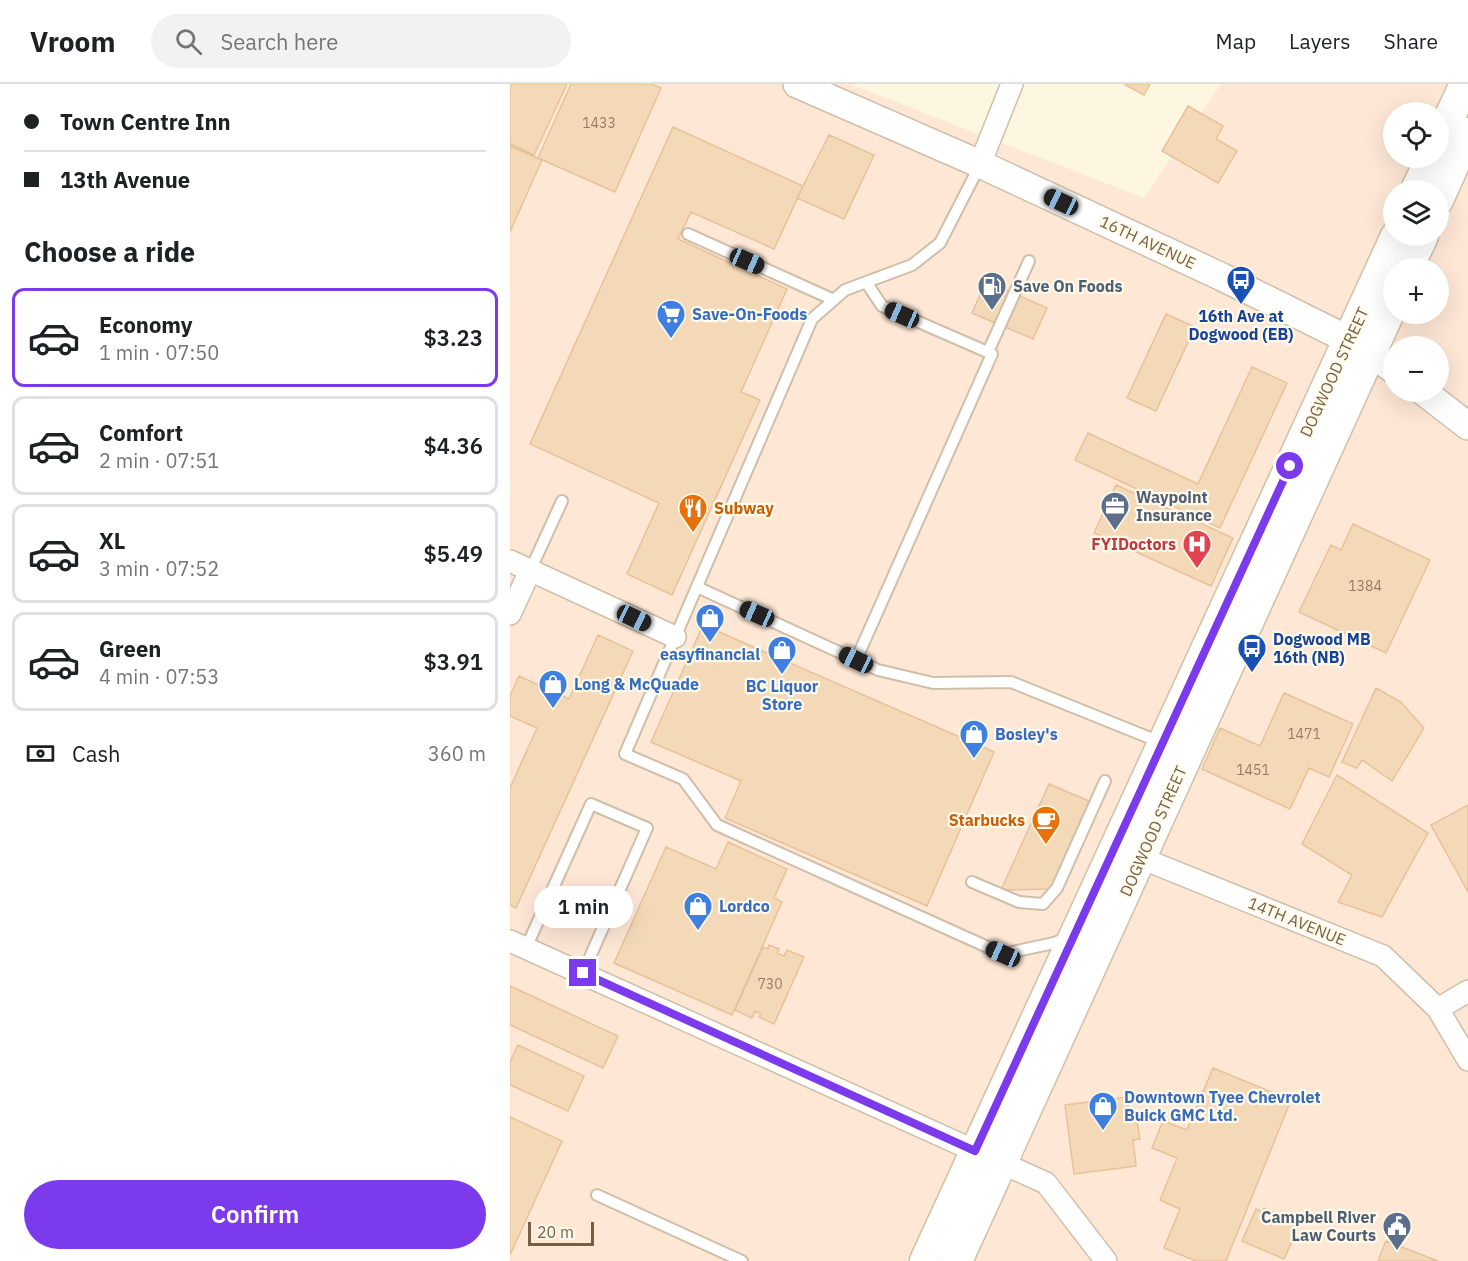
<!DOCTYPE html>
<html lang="en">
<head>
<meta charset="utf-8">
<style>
	body { margin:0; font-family:"IBM Plex Sans",sans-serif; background:#f2f2f2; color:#202124; height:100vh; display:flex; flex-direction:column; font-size:22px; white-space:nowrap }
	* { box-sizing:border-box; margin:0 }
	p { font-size:20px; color:#757577 }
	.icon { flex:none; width:33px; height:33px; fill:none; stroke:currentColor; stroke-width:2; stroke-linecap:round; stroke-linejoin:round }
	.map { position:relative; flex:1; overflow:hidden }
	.panel { display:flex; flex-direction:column; background:#fff; width:510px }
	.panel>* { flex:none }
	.hud { display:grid; align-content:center; height:132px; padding:0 24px; background:#fff }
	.buttons { position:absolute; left:873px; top:18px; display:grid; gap:12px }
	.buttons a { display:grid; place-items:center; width:66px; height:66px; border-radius:50%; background:#fff; box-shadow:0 6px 24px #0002; font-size:30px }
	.scale { position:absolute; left:18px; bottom:15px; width:66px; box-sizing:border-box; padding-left:6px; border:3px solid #765f47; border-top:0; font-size:16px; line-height:21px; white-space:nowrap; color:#765f47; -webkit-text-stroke:4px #fffaea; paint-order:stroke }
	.end { position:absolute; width:27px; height:27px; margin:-14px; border:8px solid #7c3aed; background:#fff; box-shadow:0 0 0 3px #fff }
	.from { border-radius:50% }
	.bubble { position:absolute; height:42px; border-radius:21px; background:#fff; box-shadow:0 6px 24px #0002; font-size:20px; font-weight:600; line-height:42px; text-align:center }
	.car { position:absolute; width:18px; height:36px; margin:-18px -9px; border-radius:8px; box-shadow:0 0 4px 2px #0007; background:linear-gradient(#222 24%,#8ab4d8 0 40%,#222 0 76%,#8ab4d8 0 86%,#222 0) }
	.hud b { display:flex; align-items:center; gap:21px; height:57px; font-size:22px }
	.hud b+b { border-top:2px solid #e0e0e0 }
	.hud i { width:15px; height:15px; background:#202124 }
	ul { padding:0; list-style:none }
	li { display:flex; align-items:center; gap:18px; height:99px; margin:0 12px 9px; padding:0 12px; border:3px solid #e0e0e0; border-radius:12px }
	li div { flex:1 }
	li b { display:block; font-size:22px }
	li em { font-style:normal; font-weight:600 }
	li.current { border-color:#7c3aed }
	li>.icon { width:54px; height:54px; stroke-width:1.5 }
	h2 { padding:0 24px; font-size:27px; line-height:72px }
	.pay { display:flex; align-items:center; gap:15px; height:66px; padding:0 24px; font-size:22px }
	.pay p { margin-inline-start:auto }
	.button { display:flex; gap:12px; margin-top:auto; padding:12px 24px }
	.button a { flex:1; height:69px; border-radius:36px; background:#7c3aed; color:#fff; font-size:24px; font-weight:600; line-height:69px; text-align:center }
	header { display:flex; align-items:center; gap:36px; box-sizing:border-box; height:84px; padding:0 30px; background:#fff; border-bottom:2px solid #e0e0e0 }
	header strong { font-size:28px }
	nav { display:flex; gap:33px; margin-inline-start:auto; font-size:21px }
	.search { width:420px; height:54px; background:#f2f2f2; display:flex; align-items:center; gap:15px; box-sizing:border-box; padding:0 21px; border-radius:33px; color:#757577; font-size:22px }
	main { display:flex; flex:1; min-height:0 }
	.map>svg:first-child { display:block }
	.commercial { fill:#fee7d5; fill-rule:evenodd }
	.building { fill:#f4d9b9; stroke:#e7c298; stroke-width:1.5 }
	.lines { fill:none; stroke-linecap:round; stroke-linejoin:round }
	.service-casing { stroke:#cfbfa9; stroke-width:14 }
	.minor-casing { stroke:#cfbfa9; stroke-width:24 }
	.tertiary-casing { stroke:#cfbfa9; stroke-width:30 }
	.secondary-casing { stroke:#d2c0a5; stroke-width:33 }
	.service { stroke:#fff; stroke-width:10 }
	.minor { stroke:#fff; stroke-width:21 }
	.tertiary { stroke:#fff; stroke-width:27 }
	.secondary { stroke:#fff; stroke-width:30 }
	.route { stroke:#7c3aed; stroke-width:8 }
	.labels { text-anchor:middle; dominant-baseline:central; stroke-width:4.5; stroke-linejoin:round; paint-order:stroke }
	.number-label { font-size:14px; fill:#967e64 }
	.street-label { font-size:16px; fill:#765f47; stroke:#fffaea }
	.service-label { font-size:16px; font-weight:bold; fill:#4e5e75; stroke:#fffaea; text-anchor:start }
	.shop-label { font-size:16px; font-weight:bold; fill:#366cbe; stroke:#fffaea; text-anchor:start }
	.transit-label { font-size:16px; font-weight:bold; fill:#164399; stroke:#fffaea }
	.food-label { font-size:16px; font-weight:bold; fill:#c56008; stroke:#fffaea; text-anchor:start }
	.health-label { font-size:16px; font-weight:bold; fill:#be3a42; stroke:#fffaea; text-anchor:end }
</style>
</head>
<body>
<header>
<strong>Vroom</strong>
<div class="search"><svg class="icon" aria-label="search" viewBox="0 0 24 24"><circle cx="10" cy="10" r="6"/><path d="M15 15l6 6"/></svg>Search here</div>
<nav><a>Map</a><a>Layers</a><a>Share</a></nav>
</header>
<main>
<section class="panel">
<div class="hud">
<b><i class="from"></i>Town Centre Inn</b>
<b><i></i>13th Avenue</b>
</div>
<h2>Choose a ride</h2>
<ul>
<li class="current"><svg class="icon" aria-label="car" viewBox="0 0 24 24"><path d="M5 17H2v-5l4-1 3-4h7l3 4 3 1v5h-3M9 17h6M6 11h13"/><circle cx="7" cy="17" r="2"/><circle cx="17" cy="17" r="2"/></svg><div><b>Economy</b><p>1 min · 07:50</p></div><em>$3.23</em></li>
<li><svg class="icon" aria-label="car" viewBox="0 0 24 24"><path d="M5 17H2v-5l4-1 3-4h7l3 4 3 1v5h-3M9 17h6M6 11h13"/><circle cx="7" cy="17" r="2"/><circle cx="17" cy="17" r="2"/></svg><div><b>Comfort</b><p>2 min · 07:51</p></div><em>$4.36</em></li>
<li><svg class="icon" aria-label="car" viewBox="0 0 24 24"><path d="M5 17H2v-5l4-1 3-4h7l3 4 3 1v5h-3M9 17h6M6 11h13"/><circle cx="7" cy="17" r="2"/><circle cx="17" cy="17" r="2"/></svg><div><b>XL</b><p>3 min · 07:52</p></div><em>$5.49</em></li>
<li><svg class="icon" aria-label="car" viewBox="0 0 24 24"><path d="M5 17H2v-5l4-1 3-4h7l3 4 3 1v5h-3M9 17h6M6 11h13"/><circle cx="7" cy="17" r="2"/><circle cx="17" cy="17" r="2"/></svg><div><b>Green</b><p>4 min · 07:53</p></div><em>$3.91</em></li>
</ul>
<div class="pay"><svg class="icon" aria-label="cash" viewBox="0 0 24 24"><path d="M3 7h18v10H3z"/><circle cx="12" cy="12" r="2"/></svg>Cash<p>360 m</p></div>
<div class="button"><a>Confirm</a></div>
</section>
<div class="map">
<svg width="958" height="1177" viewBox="0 0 958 1177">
	<rect width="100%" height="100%" fill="#fdf7e2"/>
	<!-- commercial -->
	<path class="commercial" d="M 0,0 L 340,0 L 634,114 L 711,0 L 958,0 L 958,1177 L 0,1177 ZM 884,28 L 928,28 L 928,74 L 884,74 ZM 884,106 L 928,106 L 928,152 L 884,152 ZM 884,184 L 928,184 L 928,230 L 884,230 ZM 884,262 L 928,262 L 928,308 L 884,308 Z"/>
	<!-- building -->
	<path class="building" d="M 0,0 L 57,0 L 24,71 L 0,60 Z
		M 61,0 L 142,0 L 151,4 L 105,108 L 28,74 Z
		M 614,0 L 640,0 L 634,11 Z
		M 678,22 L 713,42 L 706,55 L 727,67 L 708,99 L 652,67 Z
		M 163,43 L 293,102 L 264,165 L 181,128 L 168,155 L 277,205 L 231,308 L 250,316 L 162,511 L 117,490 L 149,419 L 20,360 Z
		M 319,51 L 364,71 L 334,135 L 287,114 Z
		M 0,62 L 32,76 L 0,148 Z
		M 476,197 L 537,224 L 523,255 L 462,229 Z
		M 656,230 L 685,243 L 646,327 L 617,314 Z
		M 742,283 L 777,299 L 710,444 L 565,376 L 578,349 L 688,400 Z
		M 606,401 L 723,454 L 701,502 L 584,449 Z
		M 843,440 L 920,476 L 876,569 L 789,528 L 821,461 L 831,466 Z
		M 193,541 L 484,668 L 417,822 L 215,734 L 231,697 L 141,658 Z
		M 88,551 L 123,567 L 6,824 L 0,821 L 0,704 L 27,644 L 0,632 L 0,612 L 9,592 L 59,615 Z
		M 866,604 L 891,618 L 914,644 L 882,697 L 852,676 L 847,684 L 832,678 Z
		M 774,609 L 843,640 L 819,693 L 799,684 L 780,725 L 692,685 L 710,644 L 750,662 Z
		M 827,691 L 918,749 L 872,833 L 828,818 L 842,791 L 792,760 Z
		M 539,700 L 579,717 L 541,805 L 491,806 Z
		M 958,721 L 958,808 L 921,741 Z
		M 218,758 L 277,785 L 264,814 L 272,818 L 222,931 L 104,879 L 156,763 L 206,785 Z
		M 259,861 L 269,865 L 267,869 L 274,872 L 277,866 L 294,873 L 264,940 L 249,933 L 251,930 L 245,927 L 242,934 L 225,926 L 253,863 L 258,865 Z
		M 0,902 L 108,952 L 93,984 L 0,941 Z
		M 8,961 L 74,992 L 58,1027 L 0,1001 L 0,978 Z
		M 703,984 L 781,1016 L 716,1177 L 686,1177 L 654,1164 L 670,1125 L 650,1116 L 667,1074 L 642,1064 L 653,1037 L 677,1046 Z
		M 617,1013 L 620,1039 L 627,1038 L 630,1055 L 623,1056 L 626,1082 L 564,1090 L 555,1021 Z
		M 0,1033 L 52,1057 L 0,1171 Z
		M 754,1124 L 790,1140 L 774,1175 L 732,1157 L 746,1125 L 752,1128 Z
		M 876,1157 L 928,1177 L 868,1177 Z"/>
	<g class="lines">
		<!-- service casing -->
		<g class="service-casing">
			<path id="service" d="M 470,81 L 430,159 L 402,181 L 335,206 L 302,235 L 115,670 L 173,695 L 207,741 L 493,870 L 544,859 L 557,854
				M 178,150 L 324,216
				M 478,268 L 519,177
				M 20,487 L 52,417
				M 187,503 L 368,586 L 423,599 L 501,598 L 650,658
				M 346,576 L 482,270 L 372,222 L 356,198
				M 462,798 L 509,818 L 533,820 L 547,804 L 595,697
				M 16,864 L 81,720 L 137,744 L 73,889
				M 87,1111 L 232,1177"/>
		</g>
		<!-- minor casing -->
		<g class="minor-casing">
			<path id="minor" d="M 470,80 L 502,0
				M 0,477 L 165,553
				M 0,530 L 20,487
				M 631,774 L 873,872 L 928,925
				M 0,857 L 536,1099 L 596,1177
				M 958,907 L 928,925 L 958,976"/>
		</g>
		<!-- tertiary casing -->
		<g class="tertiary-casing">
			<path id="tertiary" d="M 287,0 L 470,80 L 712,193 L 839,256 L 861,269 L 884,286
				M 914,308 L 958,342"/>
		</g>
		<!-- secondary casing -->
		<g class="secondary-casing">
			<path id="secondary" d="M 928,58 L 955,0
				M 906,106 L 921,74
				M 928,116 L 958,49
				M 898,184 L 913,152
				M 415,1177 L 886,152
				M 447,1177 L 884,218"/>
		</g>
		<!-- service -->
		<use href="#service" class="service"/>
		<!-- minor -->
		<use href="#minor" class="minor"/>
		<!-- tertiary -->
		<use href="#tertiary" class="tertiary"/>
		<!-- secondary -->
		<use href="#secondary" class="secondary"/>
	</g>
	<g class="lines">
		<!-- route -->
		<path class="route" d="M 73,889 L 465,1067 L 780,382"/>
	</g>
	<!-- icons -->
	<defs>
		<g id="bus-pin" transform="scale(1.5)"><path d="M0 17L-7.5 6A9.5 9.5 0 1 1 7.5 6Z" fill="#1a4fb4" stroke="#fffaea"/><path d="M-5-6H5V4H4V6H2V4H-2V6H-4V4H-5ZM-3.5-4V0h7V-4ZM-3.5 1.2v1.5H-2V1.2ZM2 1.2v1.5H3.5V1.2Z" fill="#fff"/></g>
		<g id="fuel-pin" transform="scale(1.5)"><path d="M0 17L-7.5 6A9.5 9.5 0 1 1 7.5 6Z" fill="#5c6f8a" stroke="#fffaea"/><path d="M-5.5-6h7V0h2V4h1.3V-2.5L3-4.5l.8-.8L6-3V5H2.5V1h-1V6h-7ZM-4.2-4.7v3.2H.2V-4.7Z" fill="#fff"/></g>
		<g id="supermarket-pin" transform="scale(1.5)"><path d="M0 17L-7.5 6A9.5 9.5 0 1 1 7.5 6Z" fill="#3f7fe0" stroke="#fffaea"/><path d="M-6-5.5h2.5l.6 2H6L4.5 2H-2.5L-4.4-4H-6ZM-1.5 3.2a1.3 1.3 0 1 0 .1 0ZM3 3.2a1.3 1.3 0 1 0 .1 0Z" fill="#fff"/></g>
		<g id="office-pin" transform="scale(1.5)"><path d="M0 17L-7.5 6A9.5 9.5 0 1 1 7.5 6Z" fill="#5c6f8a" stroke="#fffaea"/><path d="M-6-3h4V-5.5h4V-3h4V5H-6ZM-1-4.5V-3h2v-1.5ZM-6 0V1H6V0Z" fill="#fff"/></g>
		<g id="restaurant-pin" transform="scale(1.5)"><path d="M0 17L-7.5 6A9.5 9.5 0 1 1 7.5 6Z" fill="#e8710a" stroke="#fffaea"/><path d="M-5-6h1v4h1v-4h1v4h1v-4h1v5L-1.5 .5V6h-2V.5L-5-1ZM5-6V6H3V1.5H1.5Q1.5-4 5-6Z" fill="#fff"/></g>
		<g id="hospital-pin" transform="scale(1.5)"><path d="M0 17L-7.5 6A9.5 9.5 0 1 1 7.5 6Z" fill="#e0444e" stroke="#fffaea"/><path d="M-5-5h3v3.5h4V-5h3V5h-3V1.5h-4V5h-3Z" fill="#fff"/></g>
		<g id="shop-pin" transform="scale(1.5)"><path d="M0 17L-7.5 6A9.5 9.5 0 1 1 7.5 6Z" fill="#3f7fe0" stroke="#fffaea"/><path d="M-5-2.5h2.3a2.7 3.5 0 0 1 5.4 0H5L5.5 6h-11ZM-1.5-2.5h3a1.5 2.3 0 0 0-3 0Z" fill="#fff"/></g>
		<g id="cafe-pin" transform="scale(1.5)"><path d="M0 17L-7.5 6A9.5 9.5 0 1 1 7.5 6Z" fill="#e8710a" stroke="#fffaea"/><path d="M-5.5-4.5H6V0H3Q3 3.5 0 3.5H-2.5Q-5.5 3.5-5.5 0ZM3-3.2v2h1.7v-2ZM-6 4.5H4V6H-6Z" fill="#fff"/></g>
		<g id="civic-pin" transform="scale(1.5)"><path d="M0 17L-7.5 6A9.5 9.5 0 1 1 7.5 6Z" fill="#5c6f8a" stroke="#fffaea"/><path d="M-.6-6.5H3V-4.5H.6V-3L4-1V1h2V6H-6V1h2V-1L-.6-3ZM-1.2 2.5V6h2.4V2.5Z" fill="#fff"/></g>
	</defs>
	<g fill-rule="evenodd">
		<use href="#bus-pin" x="731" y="196"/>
		<use href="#fuel-pin" x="482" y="202"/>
		<use href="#supermarket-pin" x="161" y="230"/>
		<use href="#office-pin" x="605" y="422"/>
		<use href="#restaurant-pin" x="183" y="424"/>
		<use href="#hospital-pin" x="687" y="460"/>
		<use href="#shop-pin" x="200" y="534"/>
		<use href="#bus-pin" x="742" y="564"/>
		<use href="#shop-pin" x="272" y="566"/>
		<use href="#shop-pin" x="43" y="600"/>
		<use href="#shop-pin" x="464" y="650"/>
		<use href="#cafe-pin" x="536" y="736"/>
		<use href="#shop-pin" x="188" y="822"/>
		<use href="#shop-pin" x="593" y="1022"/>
		<use href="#civic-pin" x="887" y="1142"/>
	</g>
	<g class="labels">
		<!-- number labels -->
		<g class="number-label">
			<text x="89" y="39">1433</text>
			<text x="855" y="502">1384</text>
			<text x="794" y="650">1471</text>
			<text x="743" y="686">1451</text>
			<text x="260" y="900">730</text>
		</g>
		<!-- street labels -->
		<g class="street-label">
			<text transform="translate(638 158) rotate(25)">16TH AVENUE</text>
			<text transform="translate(824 288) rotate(-65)">DOGWOOD STREET</text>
			<text transform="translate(643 747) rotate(-66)">DOGWOOD STREET</text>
			<text transform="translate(787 837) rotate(22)">14TH AVENUE</text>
		</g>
		<!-- service labels -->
		<g class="service-label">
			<text x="503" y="202">Save On Foods</text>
			<text x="626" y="413">Waypoint<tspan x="626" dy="18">Insurance</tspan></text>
			<text x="866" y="1133" text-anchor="end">Campbell River<tspan x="866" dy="18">Law Courts</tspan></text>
		</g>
		<!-- shop labels -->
		<g class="shop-label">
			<text x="182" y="230">Save-On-Foods</text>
			<text x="200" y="570" text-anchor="middle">easyfinancial</text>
			<text x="64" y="600">Long &amp; McQuade</text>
			<text x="272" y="602" text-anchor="middle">BC Liquor<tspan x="272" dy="18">Store</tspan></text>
			<text x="485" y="650">Bosley's</text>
			<text x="209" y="822">Lordco</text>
			<text x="614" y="1013">Downtown Tyee Chevrolet<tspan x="614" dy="18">Buick GMC Ltd.</tspan></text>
		</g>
		<!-- transit labels -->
		<g class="transit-label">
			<text x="731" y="232">16th Ave at<tspan x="731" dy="18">Dogwood (EB)</tspan></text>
			<text x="763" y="555" text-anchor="start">Dogwood MB<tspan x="763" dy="18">16th (NB)</tspan></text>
		</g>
		<!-- food labels -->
		<g class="food-label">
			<text x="204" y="424">Subway</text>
			<text x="515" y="736" text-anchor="end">Starbucks</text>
		</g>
		<!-- health labels -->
		<g class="health-label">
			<text x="666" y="460">FYIDoctors</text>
		</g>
	</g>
</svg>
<div class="buttons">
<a><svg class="icon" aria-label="locate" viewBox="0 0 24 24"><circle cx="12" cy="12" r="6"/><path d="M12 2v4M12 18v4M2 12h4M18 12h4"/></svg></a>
<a><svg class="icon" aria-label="layers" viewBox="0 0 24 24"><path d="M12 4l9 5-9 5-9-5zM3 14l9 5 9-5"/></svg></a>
<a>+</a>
<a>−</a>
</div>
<div class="scale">20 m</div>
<i class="end from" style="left:780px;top:382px"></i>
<i class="end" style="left:73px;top:889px"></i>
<div class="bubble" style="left:24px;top:802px;width:99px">1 min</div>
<i class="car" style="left:551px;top:118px;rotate:295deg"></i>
<i class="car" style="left:237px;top:177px;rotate:114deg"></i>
<i class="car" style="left:392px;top:231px;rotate:294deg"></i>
<i class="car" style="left:247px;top:530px;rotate:294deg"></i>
<i class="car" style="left:124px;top:534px;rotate:115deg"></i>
<i class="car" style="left:346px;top:576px;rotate:295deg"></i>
<i class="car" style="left:493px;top:870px;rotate:294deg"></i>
</div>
</main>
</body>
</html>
